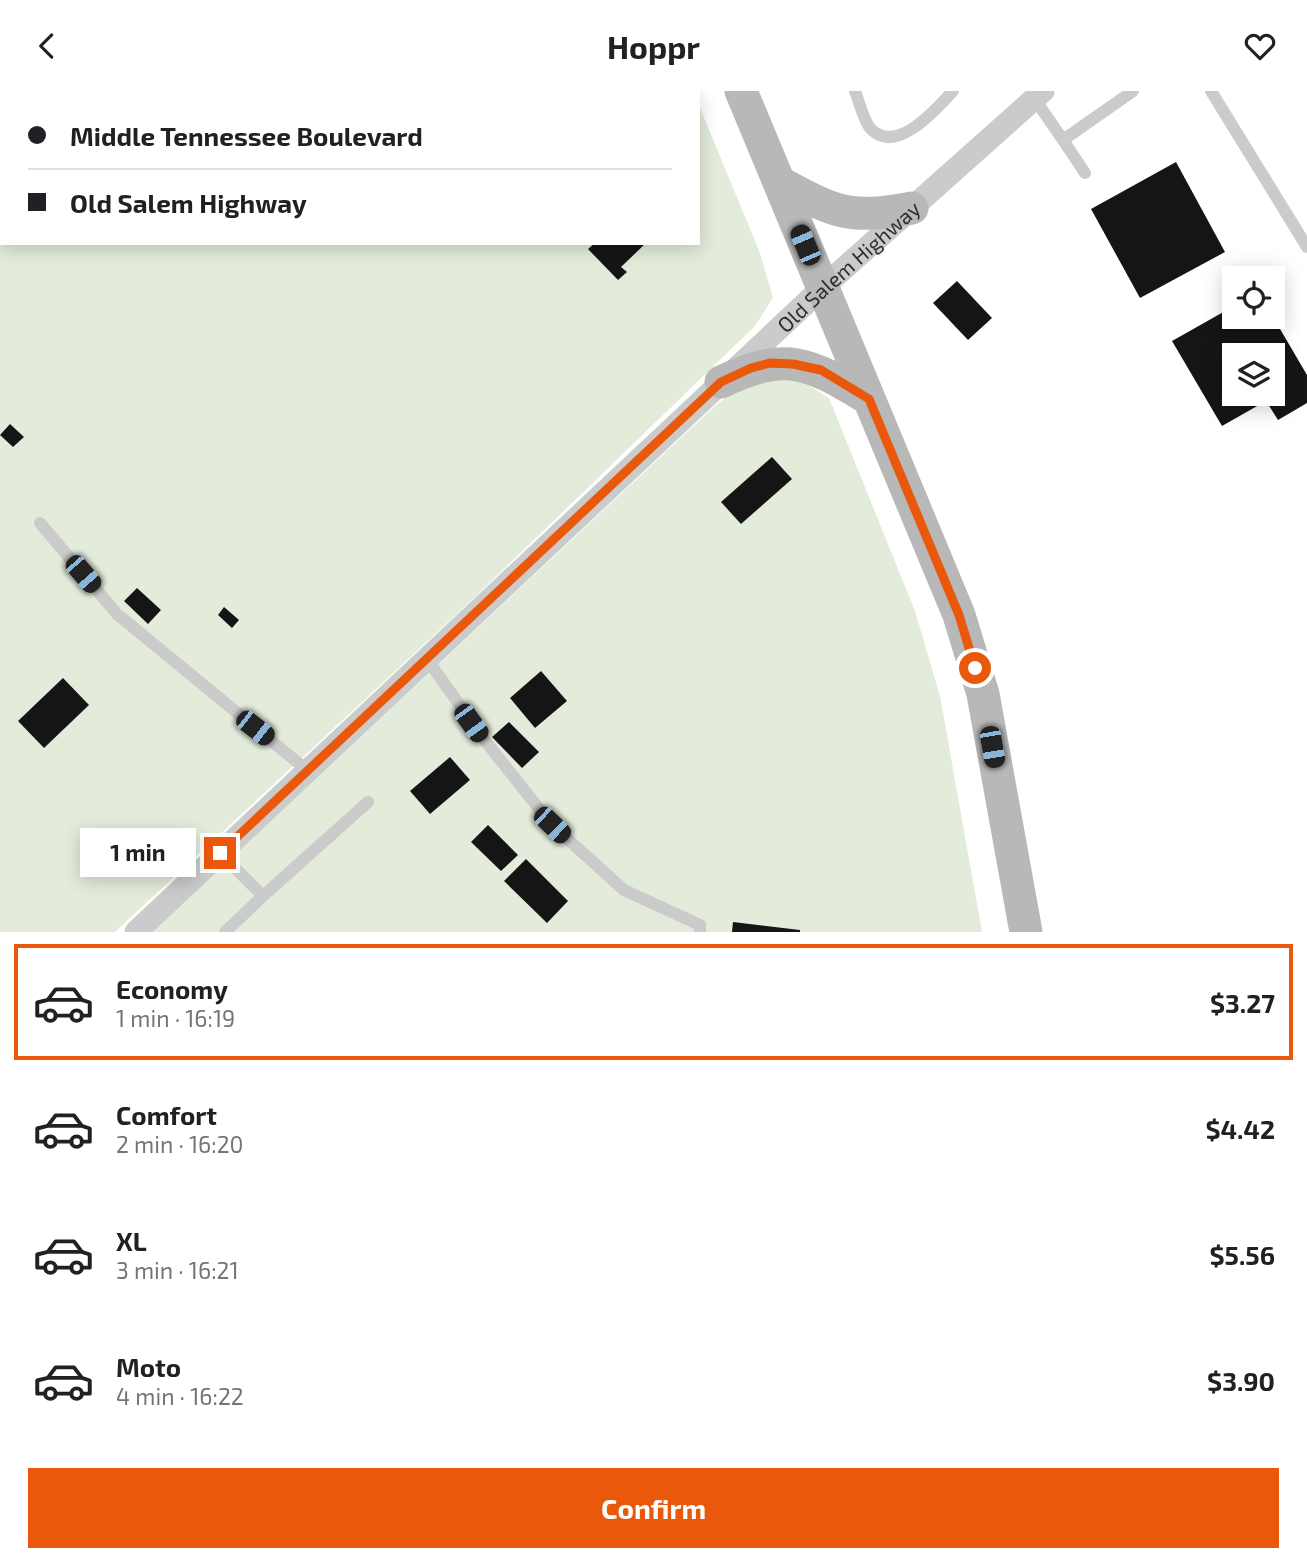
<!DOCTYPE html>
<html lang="en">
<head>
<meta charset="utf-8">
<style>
	body { margin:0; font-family:"Exo 2",sans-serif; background:#f6f6f6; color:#202124; height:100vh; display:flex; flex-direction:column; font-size:26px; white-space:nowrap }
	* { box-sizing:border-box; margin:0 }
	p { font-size:23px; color:#757577 }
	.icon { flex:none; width:38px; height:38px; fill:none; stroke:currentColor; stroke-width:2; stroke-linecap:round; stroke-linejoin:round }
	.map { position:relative; height:841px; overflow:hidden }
	.details { display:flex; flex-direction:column; background:#fff; flex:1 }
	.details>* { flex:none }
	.banner { position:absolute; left:0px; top:0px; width:700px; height:154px; box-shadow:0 4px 18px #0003; display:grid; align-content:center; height:154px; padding:0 28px; background:#fff }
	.tools { position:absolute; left:1222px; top:175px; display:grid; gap:14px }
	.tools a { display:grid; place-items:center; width:63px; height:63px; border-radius:0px; background:#fff; box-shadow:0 4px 18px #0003; font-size:35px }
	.end { position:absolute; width:32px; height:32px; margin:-16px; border:9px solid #ea580c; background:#fff; box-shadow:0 0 0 4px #fff }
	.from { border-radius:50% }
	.bubble { position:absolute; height:49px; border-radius:0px; background:#fff; box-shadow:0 4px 18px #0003; font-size:23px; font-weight:700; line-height:49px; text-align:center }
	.car { position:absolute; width:21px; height:42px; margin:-21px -10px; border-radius:9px; box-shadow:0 0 5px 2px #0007; background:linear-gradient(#222 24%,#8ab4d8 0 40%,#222 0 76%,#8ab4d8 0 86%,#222 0) }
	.banner b { display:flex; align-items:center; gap:24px; height:66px; font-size:26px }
	.banner b+b { border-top:2px solid #e0e0e0 }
	.banner i { width:18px; height:18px; background:#202124 }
	ul { padding:12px 0 0; list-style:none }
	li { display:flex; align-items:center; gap:21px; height:116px; margin:0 14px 10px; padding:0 14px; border:4px solid transparent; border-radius:0px }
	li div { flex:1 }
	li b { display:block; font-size:26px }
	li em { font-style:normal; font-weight:700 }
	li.current { border-color:#ea580c }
	li>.icon { width:63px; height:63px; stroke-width:1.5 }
	.action { display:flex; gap:14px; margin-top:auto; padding:14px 28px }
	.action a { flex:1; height:80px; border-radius:0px; background:#ea580c; color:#fff; font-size:28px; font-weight:700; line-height:80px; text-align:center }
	header { display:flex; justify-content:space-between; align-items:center; height:91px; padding:0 28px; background:#fff; font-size:32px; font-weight:700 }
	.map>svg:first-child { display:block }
	.green { fill:#e3ecdb }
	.building { fill:#151515; fill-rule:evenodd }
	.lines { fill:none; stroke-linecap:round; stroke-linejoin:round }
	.lane { stroke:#cbcbcb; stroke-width:12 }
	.street { stroke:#cbcbcb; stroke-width:23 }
	.secondary { stroke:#b8b8b8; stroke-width:33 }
	.route { stroke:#ea580c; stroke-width:9 }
	.labels { text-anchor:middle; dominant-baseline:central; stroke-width:7; stroke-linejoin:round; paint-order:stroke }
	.street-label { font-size:21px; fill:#2e2e2e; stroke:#fff }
</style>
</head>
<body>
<header><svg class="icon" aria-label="back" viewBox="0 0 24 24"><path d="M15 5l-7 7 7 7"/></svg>Hoppr<svg class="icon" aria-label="heart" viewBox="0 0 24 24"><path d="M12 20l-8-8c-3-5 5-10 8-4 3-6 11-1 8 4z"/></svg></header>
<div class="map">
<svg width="1307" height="841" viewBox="0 0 1307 841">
	<rect width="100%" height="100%" fill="#fff"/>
	<!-- green -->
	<path class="green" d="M 0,0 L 693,0 L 2,2 L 2,152 L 698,152 L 698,12 L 760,162 L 773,207 L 755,235 L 477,504 L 115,841 L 0,841 Z
		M 779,284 L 805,292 L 829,307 L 915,520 L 940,605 L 982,841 L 152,841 L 716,314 L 746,291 Z"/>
	<!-- building -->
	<path class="building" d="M 1176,71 L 1225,161 L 1140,207 L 1091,118 Z
		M 595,152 L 606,153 L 646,152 L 621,176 L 627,181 L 618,189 L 588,158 Z
		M 957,190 L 992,227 L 968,249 L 933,212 Z
		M 1234,215 L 1234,226 L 1273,226 L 1307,284 L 1307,312 L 1278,329 L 1266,310 L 1222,335 L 1172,250 ZM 1234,264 L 1272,264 L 1272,303 L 1234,303 Z
		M 10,333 L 24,346 L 13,356 L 0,344 Z
		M 772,366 L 792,388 L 741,433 L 721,411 Z
		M 137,497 L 161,519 L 148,533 L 124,510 Z
		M 224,516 L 239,529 L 232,537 L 218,524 Z
		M 541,580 L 567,610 L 535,637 L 510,607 Z
		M 63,587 L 89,614 L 44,657 L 18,630 Z
		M 509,631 L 539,661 L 522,677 L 492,646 Z
		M 450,666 L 470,689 L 430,723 L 410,700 Z
		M 488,734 L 518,764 L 501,780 L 471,751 Z
		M 526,768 L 568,810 L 547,832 L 504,790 Z
		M 733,831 L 800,839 L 800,841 L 732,841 Z"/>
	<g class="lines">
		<!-- lane -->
		<path class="lane" d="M 855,0 C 859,10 863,28 870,37 C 896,66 937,17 953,0
			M 1211,0 L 1307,156
			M 1034,7 L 1063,49 L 1133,0
			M 1063,49 L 1085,82
			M 40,432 L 117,523 L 308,680
			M 427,568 L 486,651 L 552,734 L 624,799 L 700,834 L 700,841
			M 220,762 L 263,805 L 225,841
			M 263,805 L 368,711"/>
		<!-- street -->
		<path class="street" id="s1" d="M 136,841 L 822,197 L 1043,0"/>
		<!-- secondary -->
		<path class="secondary" d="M 741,0 L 959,524 L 983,603 L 1026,841
			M 779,91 C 834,121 848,129 912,117
			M 721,291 C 788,259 809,272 869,308"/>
	</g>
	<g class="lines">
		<!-- route -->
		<path class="route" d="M 220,762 L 721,291 L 751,277 L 770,272 L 793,273 L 821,279 L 869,308 L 959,524 L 975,577"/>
	</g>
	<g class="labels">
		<!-- street labels -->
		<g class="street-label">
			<text stroke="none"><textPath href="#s1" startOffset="975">Old Salem Highway</textPath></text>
		</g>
	</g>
</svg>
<div class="tools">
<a><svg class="icon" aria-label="locate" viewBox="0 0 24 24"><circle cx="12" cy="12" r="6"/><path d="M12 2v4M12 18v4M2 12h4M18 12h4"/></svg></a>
<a><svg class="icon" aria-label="layers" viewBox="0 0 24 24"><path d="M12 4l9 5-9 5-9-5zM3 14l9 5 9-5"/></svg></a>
</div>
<i class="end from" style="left:975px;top:577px"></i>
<i class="end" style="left:220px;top:762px"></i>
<div class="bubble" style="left:80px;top:737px;width:116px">1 min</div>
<i class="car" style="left:805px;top:154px;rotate:337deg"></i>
<i class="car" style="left:83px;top:483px;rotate:139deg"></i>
<i class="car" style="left:471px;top:632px;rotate:144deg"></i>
<i class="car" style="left:255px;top:637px;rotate:128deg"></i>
<i class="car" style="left:992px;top:656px;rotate:170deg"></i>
<i class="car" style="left:552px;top:734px;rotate:134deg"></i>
<div class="banner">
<b><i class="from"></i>Middle Tennessee Boulevard</b>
<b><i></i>Old Salem Highway</b>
</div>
</div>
<section class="details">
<ul>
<li class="current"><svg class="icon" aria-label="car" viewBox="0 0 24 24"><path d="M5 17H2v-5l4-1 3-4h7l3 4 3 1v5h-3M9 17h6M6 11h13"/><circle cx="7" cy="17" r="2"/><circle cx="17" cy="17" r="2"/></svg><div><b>Economy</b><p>1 min · 16:19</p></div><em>$3.27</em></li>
<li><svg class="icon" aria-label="car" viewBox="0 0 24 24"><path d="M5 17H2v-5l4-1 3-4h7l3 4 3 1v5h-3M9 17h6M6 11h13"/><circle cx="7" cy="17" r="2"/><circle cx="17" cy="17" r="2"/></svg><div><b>Comfort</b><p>2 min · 16:20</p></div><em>$4.42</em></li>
<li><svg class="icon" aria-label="car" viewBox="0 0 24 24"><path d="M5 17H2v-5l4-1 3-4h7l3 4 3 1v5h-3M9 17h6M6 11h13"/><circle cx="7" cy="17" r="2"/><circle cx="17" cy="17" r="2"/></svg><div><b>XL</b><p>3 min · 16:21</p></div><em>$5.56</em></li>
<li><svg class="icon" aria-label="car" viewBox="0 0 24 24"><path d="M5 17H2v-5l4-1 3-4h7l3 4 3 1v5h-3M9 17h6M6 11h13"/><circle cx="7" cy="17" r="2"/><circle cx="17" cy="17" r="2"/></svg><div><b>Moto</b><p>4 min · 16:22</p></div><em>$3.90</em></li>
</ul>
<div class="action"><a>Confirm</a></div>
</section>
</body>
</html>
